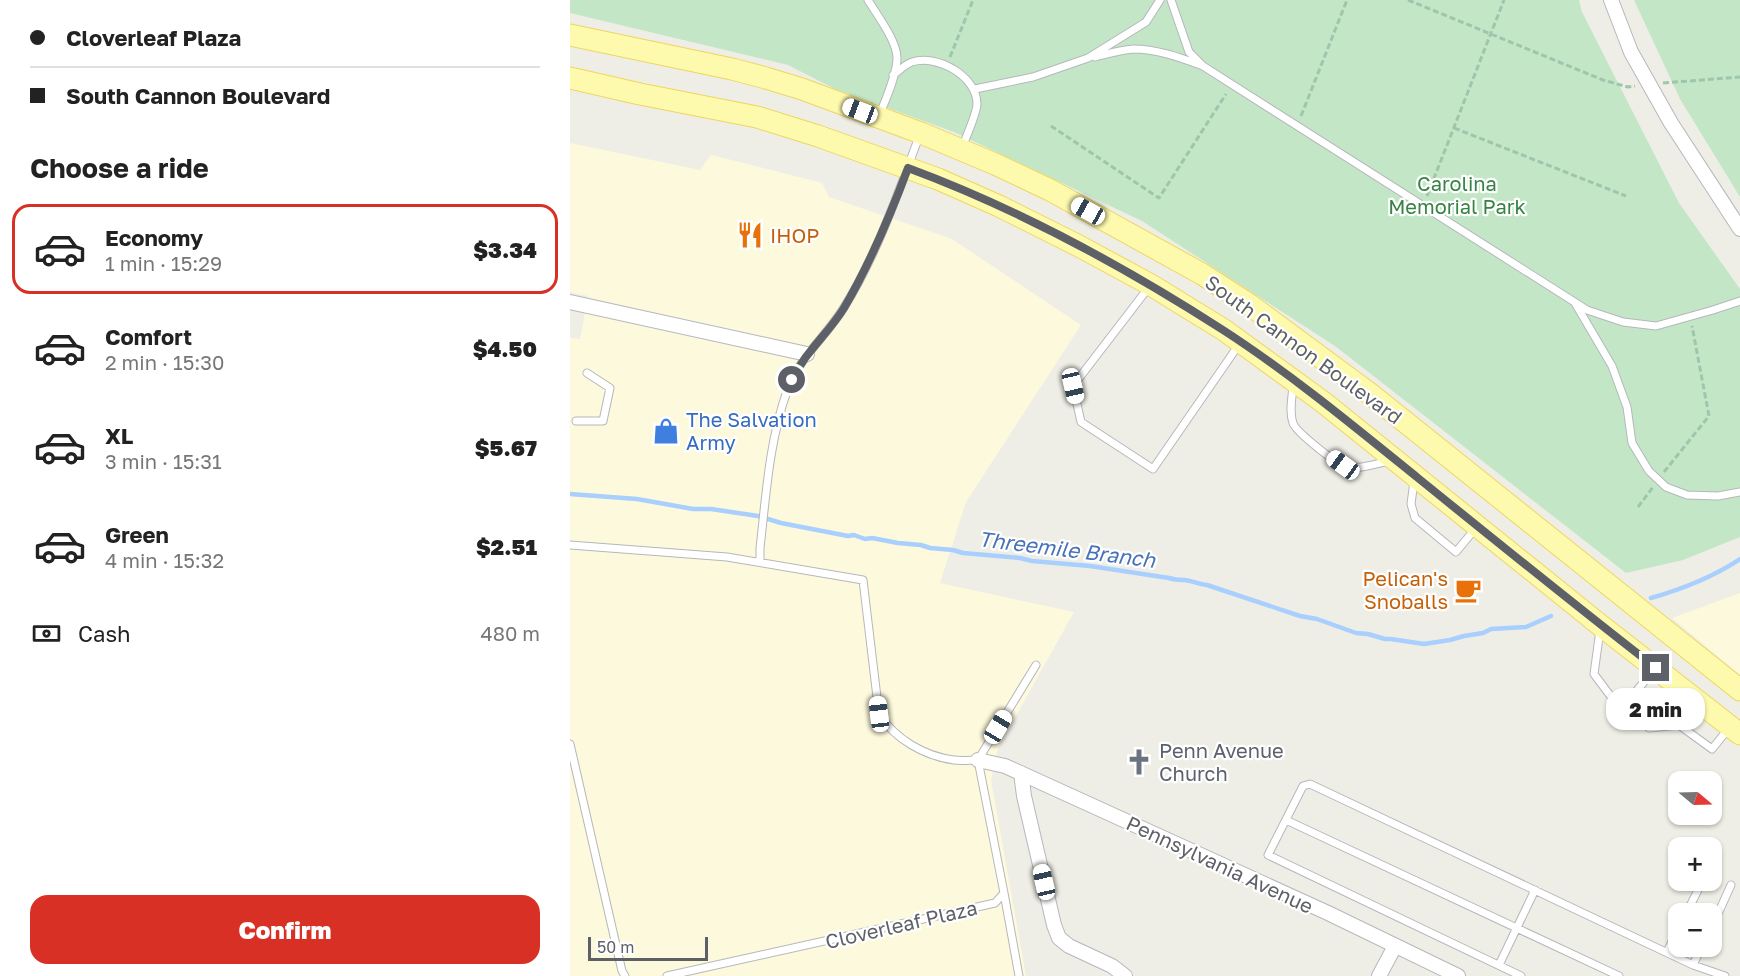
<!DOCTYPE html>
<html lang="en">
<head>
<meta charset="utf-8">
<style>
	body { margin:0; font-family:"Golos Text",sans-serif; background:#f2f2f2; color:#222; height:100vh; display:flex; flex-direction:column; font-size:22px; white-space:nowrap }
	* { box-sizing:border-box; margin:0 }
	p { font-size:20px; color:#767676 }
	.icon { flex:none; width:33px; height:33px; fill:none; stroke:currentColor; stroke-width:2; stroke-linecap:round; stroke-linejoin:round }
	.map { position:relative; flex:1; overflow:hidden }
	.details { display:flex; flex-direction:column; background:#fff; width:570px }
	.details>* { flex:none }
	.top-card { display:grid; align-content:center; height:132px; padding:0 30px; background:#fff }
	.needle { width:39px; rotate:109deg }
	.controls { position:absolute; left:1098px; top:771px; display:grid; gap:12px }
	.controls a { display:grid; place-items:center; width:54px; height:54px; border-radius:12px; background:#fff; box-shadow:0 2px 4px #0004; font-size:30px }
	.scale { position:absolute; left:18px; bottom:15px; width:120px; box-sizing:border-box; padding-left:6px; border:3px solid #5d6066; border-top:0; font-size:16px; line-height:21px; white-space:nowrap; color:#5d6066; -webkit-text-stroke:4px #fff; paint-order:stroke }
	.end { position:absolute; width:27px; height:27px; margin:-14px; border:8px solid #5d6066; background:#fff; box-shadow:0 0 0 3px #fff }
	.from { border-radius:50% }
	.bubble { position:absolute; height:42px; border-radius:18px; background:#fff; box-shadow:0 2px 4px #0004; font-size:20px; font-weight:800; line-height:42px; text-align:center }
	.car { position:absolute; width:18px; height:36px; margin:-18px -9px; border-radius:8px; box-shadow:0 0 4px 2px #0007; background:linear-gradient(#fff 24%,#345 0 40%,#fff 0 76%,#345 0 86%,#fff 0) }
	.top-card b { display:flex; align-items:center; gap:21px; height:57px; font-size:22px }
	.top-card b+b { border-top:2px solid #e0e0e0 }
	.top-card i { width:15px; height:15px; background:#222 }
	ul { padding:0; list-style:none }
	li { display:flex; align-items:center; gap:18px; height:90px; margin:0 12px 9px; padding:0 18px; border:3px solid transparent; border-radius:18px }
	li div { flex:1 }
	li b { display:block; font-size:22px }
	li em { font-style:normal; font-weight:800 }
	li.selected { border-color:#d93025 }
	li>.icon { width:54px; height:54px; stroke-width:1.5 }
	h2 { padding:0 30px; font-size:27px; line-height:72px }
	.pay { display:flex; align-items:center; gap:15px; height:66px; padding:0 30px; font-size:22px }
	.pay p { margin-inline-start:auto }
	.button { display:flex; gap:12px; margin-top:auto; padding:12px 30px }
	.button a { flex:1; height:69px; border-radius:18px; background:#d93025; color:#fff; font-size:24px; font-weight:800; line-height:69px; text-align:center }
	main { display:flex; flex:1; min-height:0 }
	.map>svg:first-child { display:block }
	.commercial { fill:#fdf9dd }
	.green { fill:#c3e6c7 }
	.lines { fill:none; stroke-linecap:round; stroke-linejoin:round }
	.stream { stroke:#a8cffd; stroke-width:4.5 }
	.service-casing { stroke:#b6b7bc; stroke-width:9 }
	.minor-casing { stroke:#b6b7bc; stroke-width:16 }
	.primary-casing { stroke:#eed660; stroke-width:23 }
	.path { stroke:#9dc6ad; stroke-width:3; stroke-dasharray:6 3; stroke-linecap:butt }
	.service { stroke:#fff; stroke-width:7 }
	.minor { stroke:#fff; stroke-width:14 }
	.primary { stroke:#fdf9ad; stroke-width:21 }
	.route { stroke:#5d6066; stroke-width:8 }
	.labels { text-anchor:middle; dominant-baseline:central; stroke-width:4.5; stroke-linejoin:round; paint-order:stroke }
	.park-label { font-size:20px; fill:#378343; stroke:#fff }
	.food-label { font-size:20px; fill:#c56008; stroke:#fff; text-anchor:start }
	.street-label { font-size:20px; fill:#5d6066; stroke:#fff }
	.shop-label { font-size:20px; fill:#366cbe; stroke:#fff; text-anchor:start }
	.worship-label { font-size:20px; fill:#5b616d; stroke:#fff; text-anchor:start }
	.water-label { font-size:21px; font-style:italic; fill:#4772b8; stroke:#fff }
</style>
</head>
<body>
<main>
<section class="details">
<div class="top-card">
<b><i class="from"></i>Cloverleaf Plaza</b>
<b><i></i>South Cannon Boulevard</b>
</div>
<h2>Choose a ride</h2>
<ul>
<li class="selected"><svg class="icon" aria-label="car" viewBox="0 0 24 24"><path d="M5 17H2v-5l4-1 3-4h7l3 4 3 1v5h-3M9 17h6M6 11h13"/><circle cx="7" cy="17" r="2"/><circle cx="17" cy="17" r="2"/></svg><div><b>Economy</b><p>1 min · 15:29</p></div><em>$3.34</em></li>
<li><svg class="icon" aria-label="car" viewBox="0 0 24 24"><path d="M5 17H2v-5l4-1 3-4h7l3 4 3 1v5h-3M9 17h6M6 11h13"/><circle cx="7" cy="17" r="2"/><circle cx="17" cy="17" r="2"/></svg><div><b>Comfort</b><p>2 min · 15:30</p></div><em>$4.50</em></li>
<li><svg class="icon" aria-label="car" viewBox="0 0 24 24"><path d="M5 17H2v-5l4-1 3-4h7l3 4 3 1v5h-3M9 17h6M6 11h13"/><circle cx="7" cy="17" r="2"/><circle cx="17" cy="17" r="2"/></svg><div><b>XL</b><p>3 min · 15:31</p></div><em>$5.67</em></li>
<li><svg class="icon" aria-label="car" viewBox="0 0 24 24"><path d="M5 17H2v-5l4-1 3-4h7l3 4 3 1v5h-3M9 17h6M6 11h13"/><circle cx="7" cy="17" r="2"/><circle cx="17" cy="17" r="2"/></svg><div><b>Green</b><p>4 min · 15:32</p></div><em>$2.51</em></li>
</ul>
<div class="pay"><svg class="icon" aria-label="cash" viewBox="0 0 24 24"><path d="M3 7h18v10H3z"/><circle cx="12" cy="12" r="2"/></svg>Cash<p>480 m</p></div>
<div class="button"><a>Confirm</a></div>
</section>
<div class="map">
<svg width="1170" height="976" viewBox="0 0 1170 976">
	<rect width="100%" height="100%" fill="#efeee6"/>
	<!-- commercial -->
	<path class="commercial" d="M 0,143 L 130,170 L 141,155 L 252,183 L 259,197 L 382,239 L 511,325 L 396,502 L 370,583 L 504,612 L 428,748 L 421,780 L 456,976 L 0,976 L 0,338 L 10,339 L 18,296 L 0,292 Z
		M 1170,593 L 1170,675 L 1102,618 Z"/>
	<!-- green -->
	<path class="green" d="M 0,0 L 1009,0 L 1012,12 L 1109,203 L 1170,289 L 1170,537 L 1113,560 L 1056,573 L 765,346 L 572,221 L 384,132 L 265,89 L 218,65 L 0,13 Z
		M 1064,0 L 1170,0 L 1170,197 L 1110,99 Z"/>
	<g class="lines">
		<!-- stream -->
		<path class="stream" d="M 0,494 L 67,499 L 123,509 L 141,509 L 188,516 L 211,523 L 278,536 L 284,535 L 295,539 L 302,538 L 328,543 L 351,545 L 360,548 L 383,550 L 393,553 L 450,558 L 462,561 L 520,566 L 599,578 C 605,580 609,580 615,580 C 622,581 628,584 637,585 L 730,616 L 747,619 L 786,633 L 798,634 L 815,639 L 821,639 L 854,644 L 880,640 L 894,636 L 913,633 L 921,629 L 956,627 L 981,616
			M 1081,598 C 1112,589 1143,577 1170,559"/>
		<!-- service casing -->
		<g class="service-casing">
			<path id="service" d="M 298,0 C 307,15 327,41 327,58 C 327,75 315,101 309,116
				M 525,57 C 537,54 550,50 563,49 C 587,49 611,58 633,66 L 619,52 L 601,0
				M 633,66 L 1017,310 L 1053,322 L 1086,326 L 1143,310 L 1170,301
				M 323,75 C 329,71 335,64 342,62 C 367,54 407,76 407,104 C 407,113 396,137 392,148
				M 405,89 L 463,77 L 518,58 L 576,22 L 590,0
				M 579,287 L 503,386 L 511,422 L 583,469 L 670,343
				M 1005,303 L 1042,366 L 1057,407 L 1062,443 L 1079,471 L 1096,487 L 1117,495 L 1148,496 L 1170,492
				M 723,386 C 722,398 719,412 723,423 C 725,431 764,462 773,465 C 786,471 806,464 819,461
				M 6,421 L 33,421 L 40,388 L 17,373
				M 844,481 L 841,504 L 845,518 L 886,552 L 905,529
				M 0,545 L 157,557 L 293,580 L 309,714 C 325,739 354,756 384,760 C 392,761 400,760 408,760
				M 190,562 L 190,548 C 196,496 199,442 217,391 C 230,356 254,339 273,309 C 307,255 328,193 350,134
				M 1030,630 L 1024,674 L 1042,698 L 1079,728 L 1109,725 L 1142,749 L 1159,728
				M 1068,690 L 1109,725 L 1127,703
				M 1053,707 L 1084,670
				M 0,744 L 52,971 L 55,976
				M 408,760 L 466,665
				M 716,820 L 1049,976
				M 434,893 L 449,976
				M 1116,914 L 1133,880
				M 1142,927 L 1161,885
				M 1097,952 L 1108,929
				M 929,965 L 965,890
				M 1123,965 L 1132,946
				M 97,976 L 425,903 L 434,893 L 408,760
				M 951,976 L 698,855 L 733,786 L 740,784 L 1123,965 L 1155,976"/>
		</g>
		<!-- minor casing -->
		<g class="minor-casing">
			<path id="minor" d="M 1041,0 L 1061,52 L 1101,123 L 1170,229
				M 0,302 L 237,354
				M 408,760 L 435,766 L 758,913 L 888,976
				M 451,773 L 454,796 L 484,925 L 489,938 L 499,946 L 542,966 L 555,976
				M 809,976 L 825,946"/>
		</g>
		<!-- primary casing -->
		<g class="primary-casing">
			<path id="primary" d="M 0,35 L 162,69 L 196,78 L 232,89 L 351,133 L 425,164 L 480,190 L 632,274 L 680,305 L 799,393 L 1170,690
				M 0,78 L 70,94 L 187,117 L 248,136 L 368,179 L 429,206 L 507,245 L 581,285 L 654,330 L 753,402 L 1030,625 L 1170,734"/>
		</g>
		<!-- path -->
		<path class="path" d="M 838,0 L 1033,80 L 1058,87 L 1065,86
			M 380,57 L 403,0
			M 1093,83 L 1170,77
			M 731,116 L 777,0
			M 481,126 L 589,198 L 656,94
			M 884,128 L 1056,196
			M 857,196 L 934,0
			M 1094,472 L 1139,416 L 1122,326
			M 1068,507 L 1083,487"/>
		<!-- service -->
		<use href="#service" class="service"/>
		<!-- minor -->
		<use href="#minor" class="minor"/>
		<!-- primary -->
		<use href="#primary" class="primary"/>
	</g>
	<g class="lines">
		<!-- route -->
		<path class="route" d="M 222,380 C 235,352 258,334 274,308 C 300,264 320,216 338,168 C 446,208 555,267 653,330 C 721,374 785,427 848,478 C 927,542 1006,606 1086,668"/>
	</g>
	<!-- icons -->
	<defs>
		<g id="restaurant-bare" transform="scale(2.07)"><path d="M-5-6h1v4h1v-4h1v4h1v-4h1v5L-1.5 .5V6h-2V.5L-5-1ZM5-6V6H3V1.5H1.5Q1.5-4 5-6Z" fill="#e8710a" stroke="#fff" stroke-width="2.5" paint-order="stroke"/></g>
		<g id="shop-bare" transform="scale(2.07)"><path d="M-5-2.5h2.3a2.7 3.5 0 0 1 5.4 0H5L5.5 6h-11ZM-1.5-2.5h3a1.5 2.3 0 0 0-3 0Z" fill="#3f7fe0" stroke="#fff" stroke-width="2.5" paint-order="stroke"/></g>
		<g id="cafe-bare" transform="scale(2.07)"><path d="M-5.5-4.5H6V0H3Q3 3.5 0 3.5H-2.5Q-5.5 3.5-5.5 0ZM3-3.2v2h1.7v-2ZM-6 4.5H4V6H-6Z" fill="#e8710a" stroke="#fff" stroke-width="2.5" paint-order="stroke"/></g>
		<g id="church-bare" transform="scale(2.07)"><path d="M-1.2-6h2.4v3.5h3.3v2.4h-3.3V6h-2.4V-.1h-3.3v-2.4h3.3Z" fill="#6b7280" stroke="#fff" stroke-width="2.5" paint-order="stroke"/></g>
	</defs>
	<g fill-rule="evenodd">
		<use href="#restaurant-bare" x="180" y="235"/>
		<use href="#shop-bare" x="96" y="431"/>
		<use href="#cafe-bare" x="898" y="590"/>
		<use href="#church-bare" x="569" y="762"/>
	</g>
	<g class="labels">
		<!-- park labels -->
		<g class="park-label">
			<text x="887" y="183">Carolina<tspan x="887" dy="23">Memorial Park</tspan></text>
		</g>
		<!-- food labels -->
		<g class="food-label">
			<text x="200" y="235">IHOP</text>
			<text x="878" y="578" text-anchor="end">Pelican's<tspan x="878" dy="23">Snoballs</tspan></text>
		</g>
		<!-- street labels -->
		<g class="street-label">
			<text transform="translate(734 349) rotate(36)">South Cannon Boulevard</text>
			<text transform="translate(650 864) rotate(25)">Pennsylvania Avenue</text>
			<text transform="translate(331 924) rotate(-13)">Cloverleaf Plaza</text>
		</g>
		<!-- shop labels -->
		<g class="shop-label">
			<text x="116" y="419">The Salvation<tspan x="116" dy="23">Army</tspan></text>
		</g>
		<!-- worship labels -->
		<g class="worship-label">
			<text x="589" y="750">Penn Avenue<tspan x="589" dy="23">Church</tspan></text>
		</g>
		<!-- water labels -->
		<g class="water-label">
			<text transform="translate(497 549) rotate(7)">Threemile Branch</text>
		</g>
	</g>
</svg>
<div class="controls">
<a><svg class="needle" viewBox="-14 -14 28 28"><path d="M0-13l5 13h-10z" fill="#e53935"/><path d="M0 13l5-13h-10z" fill="#767676"/></svg></a>
<a>+</a>
<a>−</a>
</div>
<div class="scale">50 m</div>
<i class="end from" style="left:222px;top:380px"></i>
<i class="end" style="left:1086px;top:668px"></i>
<div class="bubble" style="left:1036px;top:688px;width:99px">2 min</div>
<i class="car" style="left:290px;top:111px;rotate:291deg"></i>
<i class="car" style="left:518px;top:211px;rotate:299deg"></i>
<i class="car" style="left:503px;top:386px;rotate:167deg"></i>
<i class="car" style="left:773px;top:465px;rotate:306deg"></i>
<i class="car" style="left:309px;top:714px;rotate:353deg"></i>
<i class="car" style="left:428px;top:727px;rotate:31deg"></i>
<i class="car" style="left:474px;top:882px;rotate:347deg"></i>
</div>
</main>
</body>
</html>
